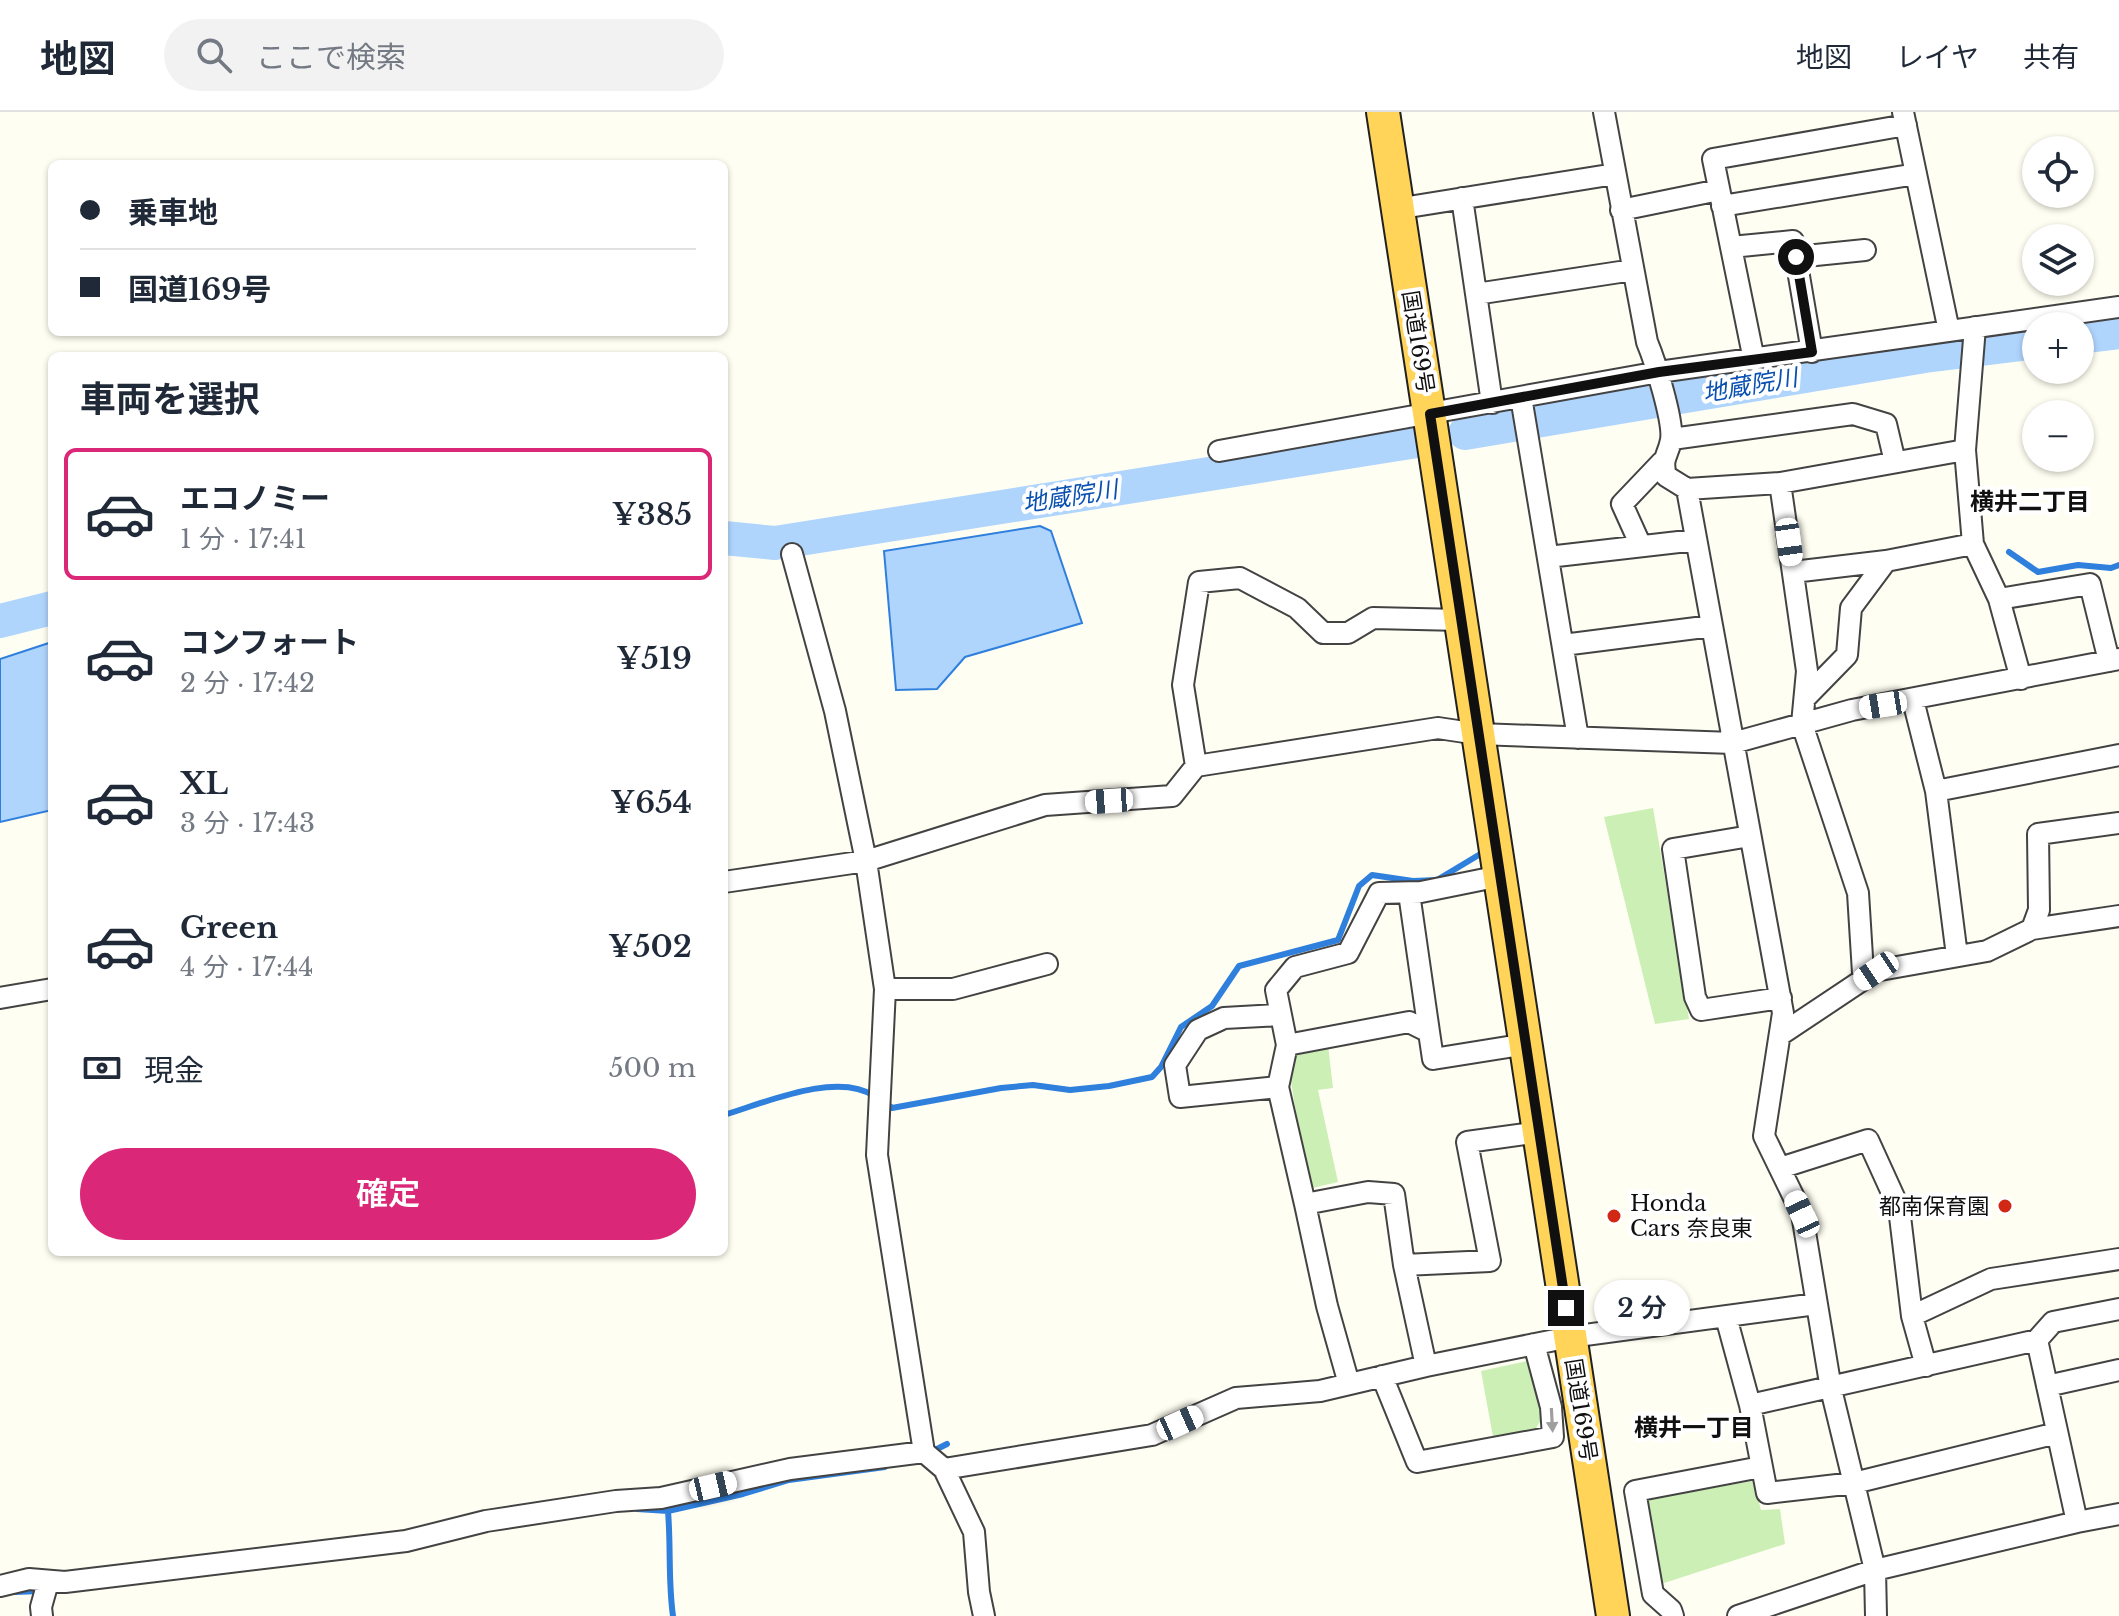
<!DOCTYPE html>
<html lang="ja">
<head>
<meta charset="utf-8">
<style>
	body { margin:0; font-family:"Libre Baskerville","Noto Sans JP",serif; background:#f2f2f3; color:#1f2937; height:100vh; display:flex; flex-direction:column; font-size:30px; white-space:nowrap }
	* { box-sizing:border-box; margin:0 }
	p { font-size:26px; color:#747a83 }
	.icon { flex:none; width:44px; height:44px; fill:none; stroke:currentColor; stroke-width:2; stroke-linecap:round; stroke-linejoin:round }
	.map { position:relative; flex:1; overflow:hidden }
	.drawer { position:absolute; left:48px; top:240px; width:680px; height:904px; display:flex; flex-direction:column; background:#fff; border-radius:12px; box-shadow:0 2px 6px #0004 }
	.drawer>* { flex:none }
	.banner { position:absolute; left:48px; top:48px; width:680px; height:176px; border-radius:12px; box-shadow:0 2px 6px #0004; display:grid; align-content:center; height:176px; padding:0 32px; background:#fff }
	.tools { position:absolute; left:2022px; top:24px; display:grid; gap:16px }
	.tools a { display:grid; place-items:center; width:72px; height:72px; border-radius:50%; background:#fff; box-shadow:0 2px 6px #0004; font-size:40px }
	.end { position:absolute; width:36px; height:36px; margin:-18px; border:10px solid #101010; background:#fff; box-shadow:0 0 0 4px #fff }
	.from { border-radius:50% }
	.bubble { position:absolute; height:56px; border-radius:28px; background:#fff; box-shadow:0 2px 6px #0004; font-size:26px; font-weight:600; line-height:56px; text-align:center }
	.car { position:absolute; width:24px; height:48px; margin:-24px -12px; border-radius:10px; box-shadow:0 0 6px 2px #0007; background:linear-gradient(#fff 24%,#345 0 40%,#fff 0 76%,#345 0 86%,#fff 0) }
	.banner b { display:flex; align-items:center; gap:28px; height:76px; font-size:30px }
	.banner b+b { border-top:2px solid #e0e1e3 }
	.banner i { width:20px; height:20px; background:#1f2937 }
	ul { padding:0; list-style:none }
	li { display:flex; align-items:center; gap:24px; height:132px; margin:0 16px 12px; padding:0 16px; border:4px solid transparent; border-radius:12px }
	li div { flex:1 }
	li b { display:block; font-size:30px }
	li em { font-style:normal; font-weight:600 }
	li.current { border-color:#db2777 }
	li>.icon { width:72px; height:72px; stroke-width:1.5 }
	h2 { padding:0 32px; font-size:36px; line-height:96px }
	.pay { display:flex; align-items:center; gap:20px; height:88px; padding:0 32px; font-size:30px }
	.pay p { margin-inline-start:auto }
	.button { display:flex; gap:16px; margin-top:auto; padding:16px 32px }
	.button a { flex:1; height:92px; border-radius:48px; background:#db2777; color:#fff; font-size:32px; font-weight:600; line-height:92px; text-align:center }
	header { display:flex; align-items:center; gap:48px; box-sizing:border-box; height:112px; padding:0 40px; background:#fff; border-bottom:2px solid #e0e1e3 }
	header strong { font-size:38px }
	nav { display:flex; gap:44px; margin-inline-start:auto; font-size:28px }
	.search { width:560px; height:72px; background:#f2f2f3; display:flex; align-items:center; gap:20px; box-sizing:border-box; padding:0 28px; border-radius:44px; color:#747a83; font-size:30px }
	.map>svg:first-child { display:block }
	.green { fill:#ccefb6 }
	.water { fill:#b0d5fd; stroke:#2f7fdd; stroke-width:2 }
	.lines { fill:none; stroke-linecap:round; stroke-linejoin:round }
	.stream { stroke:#2f7fdd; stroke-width:6 }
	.river { stroke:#b0d5fd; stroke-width:34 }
	.minor-casing { stroke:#434343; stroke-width:24 }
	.trunk-casing { stroke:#212121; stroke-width:36 }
	.minor { stroke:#fff; stroke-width:20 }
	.trunk { stroke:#ffd459; stroke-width:32 }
	.oneway { fill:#9f9f9f }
	.route { stroke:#101010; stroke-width:10 }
	.poi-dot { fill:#d12816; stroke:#fff; stroke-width:3 }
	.labels { text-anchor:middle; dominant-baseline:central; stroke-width:8; stroke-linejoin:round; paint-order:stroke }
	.street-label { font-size:22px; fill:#101010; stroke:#fff }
	.poi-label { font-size:22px; fill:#101010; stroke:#fff; text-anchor:start }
	.water-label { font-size:24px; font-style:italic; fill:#0950b1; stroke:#fff }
	.neighbourhood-label { font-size:24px; font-weight:bold; fill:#101010; stroke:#fff }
</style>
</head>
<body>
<header>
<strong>地図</strong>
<div class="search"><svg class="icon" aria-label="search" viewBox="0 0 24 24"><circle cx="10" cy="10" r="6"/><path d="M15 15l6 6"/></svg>ここで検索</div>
<nav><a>地図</a><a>レイヤ</a><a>共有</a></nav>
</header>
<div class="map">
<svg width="2119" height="1504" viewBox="0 0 2119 1504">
	<rect width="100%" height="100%" fill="#fffef2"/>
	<!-- green -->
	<path class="green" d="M 1653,696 L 1689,907 L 1655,912 L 1604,705 Z
		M 1328,933 L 1333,976 L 1318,978 L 1338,1070 L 1308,1077 L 1289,957 L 1294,942 Z
		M 1527,1249 L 1542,1307 L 1536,1316 L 1493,1325 L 1481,1259 Z
		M 1753,1369 L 1761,1398 L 1780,1397 L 1785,1432 L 1661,1472 L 1647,1387 Z"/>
	<!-- water -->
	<path class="water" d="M 1040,414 L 1051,419 L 1082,511 L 965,545 L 937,577 L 896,578 L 884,439 Z
		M 52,530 L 52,698 L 0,710 L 0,547 Z"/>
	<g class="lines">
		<!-- stream -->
		<path class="stream" d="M 2009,440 L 2038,460 L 2078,453 L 2111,456 L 2119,453
			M 884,990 L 892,996 L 1001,976 L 1033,973 L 1070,978 L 1109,974 L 1152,965 L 1161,955 L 1181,915 L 1212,894 L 1239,854 L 1338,828 L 1359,774 L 1372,763 L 1413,769 L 1437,768 L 1482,741
			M 724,1003 C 764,991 837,959 874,984
			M 929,1341 L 947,1332
			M 637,1397 L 668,1399 L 743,1382 L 789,1368 L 885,1355
			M 668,1399 C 671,1435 668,1469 673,1504
			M 15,1480 L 40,1479"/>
		<!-- river -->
		<path class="river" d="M 2080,225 L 2119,220
			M 1465,321 L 1925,244 L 2036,230
			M 724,426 L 775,431 L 1417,329
			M 0,509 L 52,496"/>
		<!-- minor casing -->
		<g class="minor-casing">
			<path id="minor" d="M 1604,0 L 1647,230 C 1655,249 1674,310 1671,328 C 1668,345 1661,345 1666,364 L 1687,377 L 1783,901 L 1764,1024 L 1802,1102 L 1831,1277 L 1875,1458 L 1876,1504
				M 1903,0 L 1949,219
				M 1462,86 L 1492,291
				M 1722,94 L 1916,62
				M 1396,97 L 1615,62
				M 1621,98 L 1719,78
				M 1731,135 L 1793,129 L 1812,240
				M 1796,145 L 1865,138
				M 1476,182 L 1633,158
				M 1975,215 L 1965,338 L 1973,432 L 1999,487 L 2021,567
				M 1754,248 L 1713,47 L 1906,13
				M 1521,285 L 1578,626
				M 1672,327 L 1853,302 L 1886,312 L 1895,350
				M 1219,339 L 1659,260 L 2119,195
				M 1780,371 L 1807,559 L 1802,612 L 1858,781 L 1863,861 L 1987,839 L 2032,817 L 2039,798 L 2038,722 L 2119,711
				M 1687,377 L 1780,371 L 1965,338
				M 1641,434 L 1622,392 L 1662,350
				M 792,442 L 835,599 L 866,749 L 885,877 L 877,1043 L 924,1340 L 944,1357 L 974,1420 L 979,1480 L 984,1504
				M 1548,445 L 1696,428
				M 1793,460 L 1886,449
				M 1999,487 L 2090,472 L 2109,549
				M 1563,533 L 1712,514
				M 1806,585 L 1847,543 L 1851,496 L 1886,449 L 1973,432
				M 1913,588 L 1936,679 L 1957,844
				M 1196,654 L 1183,573 L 1199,470 L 1240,466 L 1297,496 L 1323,521 L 1348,521 L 1373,506 L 1461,508
				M 1936,679 L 2119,643
				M 1750,724 L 1673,737 L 1695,885 L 1701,898 L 1781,886
				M 724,770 L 866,749 L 1045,693 L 1172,684 L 1196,654 L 1438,616 L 1478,622 L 1733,631 L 1852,598 L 2119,547
				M 1409,781 L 1429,920
				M 2032,817 L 2119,804
				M 885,877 L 953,877 L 1047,852
				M 0,886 L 52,877
				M 1780,923 L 1876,859
				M 1287,933 L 1409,910 L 1429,920 L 1433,947 L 1526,932
				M 1278,975 L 1180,985 L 1175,953 L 1198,918 L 1224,906 L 1279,903
				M 1780,1056 L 1868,1028 L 1899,1096 L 1912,1204 L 1926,1254
				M 1305,1092 L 1327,1194 L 1349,1272
				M 1404,1153 L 1490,1149 L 1467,1030 L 1539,1020
				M 1912,1204 L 1991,1167 L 2119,1147
				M 1726,1205 L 1750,1293 L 1767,1381 L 1854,1371 L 2057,1321
				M 2037,1228 L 2053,1210 L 2119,1197
				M 1426,1254 L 1404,1153 L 1394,1082 L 1368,1080 L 1305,1092 L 1278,975 L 1287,933 L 1276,878 L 1295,855 L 1348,841 L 1379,781 L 1421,780 L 1500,764
				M 1382,1264 L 1417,1350 L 1553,1325 L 1551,1295 L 1534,1232
				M 2047,1274 L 2119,1258
				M 1750,1293 L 2037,1228 L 2077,1410
				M 944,1357 L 1152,1323 L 1236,1286 L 1320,1279 L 1426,1254 L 1570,1225 L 1816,1192
				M 0,1474 L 29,1467 L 65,1470 L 406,1429 L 486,1409 L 616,1389 L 661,1386 L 790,1357 L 924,1340
				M 42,1504 L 41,1495 L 48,1470
				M 1673,1504 L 1671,1498 L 1653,1482 L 1635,1379 L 1761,1355
				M 1738,1504 L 1875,1458 L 2077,1410 L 2119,1402"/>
		</g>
		<!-- trunk casing -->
		<g class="trunk-casing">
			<path id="trunk" d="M 1383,0 L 1613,1504"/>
		</g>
		<!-- minor -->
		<use href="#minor" class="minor"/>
		<!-- trunk -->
		<use href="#trunk" class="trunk"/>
	</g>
	<!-- one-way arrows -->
	<defs><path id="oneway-solid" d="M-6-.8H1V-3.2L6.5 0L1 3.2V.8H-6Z" transform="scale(2)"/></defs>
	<use class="oneway" href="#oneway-solid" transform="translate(1552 1308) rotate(87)"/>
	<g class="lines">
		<!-- route -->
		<path class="route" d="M 1566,1196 L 1430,302 L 1659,260 L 1812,240 L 1796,145"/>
	</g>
	<!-- markers -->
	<g class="poi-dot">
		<circle cx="2005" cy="1094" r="8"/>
		<circle cx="1614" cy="1104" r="8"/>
	</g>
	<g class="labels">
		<!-- street labels -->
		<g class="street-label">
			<text transform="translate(1418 230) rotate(81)">国道169号</text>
			<text transform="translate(1581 1298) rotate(81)">国道169号</text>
		</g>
		<!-- poi labels -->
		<g class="poi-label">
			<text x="1630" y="1091">Honda<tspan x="1630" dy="25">Cars 奈良東</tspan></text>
			<text x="1989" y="1094" text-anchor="end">都南保育園</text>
		</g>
		<!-- water labels -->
		<g class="water-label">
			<text transform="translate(1750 273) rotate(-10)">地蔵院川</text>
			<text transform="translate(1070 384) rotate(-9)">地蔵院川</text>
		</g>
		<!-- neighbourhood labels -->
		<g class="neighbourhood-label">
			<text x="2030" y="389">横井二丁目</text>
			<text x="1694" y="1315">横井一丁目</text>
		</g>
	</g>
</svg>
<div class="tools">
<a><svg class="icon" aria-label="locate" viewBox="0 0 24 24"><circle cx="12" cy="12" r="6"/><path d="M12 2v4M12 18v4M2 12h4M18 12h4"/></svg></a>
<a><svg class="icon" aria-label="layers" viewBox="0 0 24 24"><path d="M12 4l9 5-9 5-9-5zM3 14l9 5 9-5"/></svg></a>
<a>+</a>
<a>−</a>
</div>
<i class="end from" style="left:1796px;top:145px"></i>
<i class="end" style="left:1566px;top:1196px"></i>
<div class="bubble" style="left:1594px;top:1168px;width:96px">2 分</div>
<i class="car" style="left:1789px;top:430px;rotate:172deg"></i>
<i class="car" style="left:1883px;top:593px;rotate:261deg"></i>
<i class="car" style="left:1109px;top:689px;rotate:266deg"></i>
<i class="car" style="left:1876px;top:859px;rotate:236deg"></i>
<i class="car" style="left:1802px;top:1102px;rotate:335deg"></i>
<i class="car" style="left:1180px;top:1311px;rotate:66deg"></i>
<i class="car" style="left:713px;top:1374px;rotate:77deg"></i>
<div class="banner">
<b><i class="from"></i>乗車地</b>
<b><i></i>国道169号</b>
</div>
<section class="drawer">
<h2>車両を選択</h2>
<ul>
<li class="current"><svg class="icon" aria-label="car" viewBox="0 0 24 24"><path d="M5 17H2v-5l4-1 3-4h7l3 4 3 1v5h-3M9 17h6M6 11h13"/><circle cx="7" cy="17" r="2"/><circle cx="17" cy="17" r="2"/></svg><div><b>エコノミー</b><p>1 分 · 17:41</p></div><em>¥385</em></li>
<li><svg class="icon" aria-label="car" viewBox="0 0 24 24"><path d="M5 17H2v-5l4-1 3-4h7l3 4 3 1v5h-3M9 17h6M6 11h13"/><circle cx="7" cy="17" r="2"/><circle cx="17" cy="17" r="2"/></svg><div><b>コンフォート</b><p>2 分 · 17:42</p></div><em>¥519</em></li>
<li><svg class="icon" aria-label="car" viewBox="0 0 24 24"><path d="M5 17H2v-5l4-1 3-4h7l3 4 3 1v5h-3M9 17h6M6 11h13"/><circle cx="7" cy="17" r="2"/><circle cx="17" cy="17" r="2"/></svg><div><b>XL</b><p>3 分 · 17:43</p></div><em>¥654</em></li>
<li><svg class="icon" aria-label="car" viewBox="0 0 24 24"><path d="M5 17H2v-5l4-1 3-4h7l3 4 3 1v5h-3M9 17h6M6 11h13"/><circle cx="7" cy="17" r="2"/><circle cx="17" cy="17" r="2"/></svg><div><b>Green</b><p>4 分 · 17:44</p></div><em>¥502</em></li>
</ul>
<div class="pay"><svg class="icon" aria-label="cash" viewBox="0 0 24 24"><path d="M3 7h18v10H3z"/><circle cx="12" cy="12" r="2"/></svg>現金<p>500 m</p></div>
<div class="button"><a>確定</a></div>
</section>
</div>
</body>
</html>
